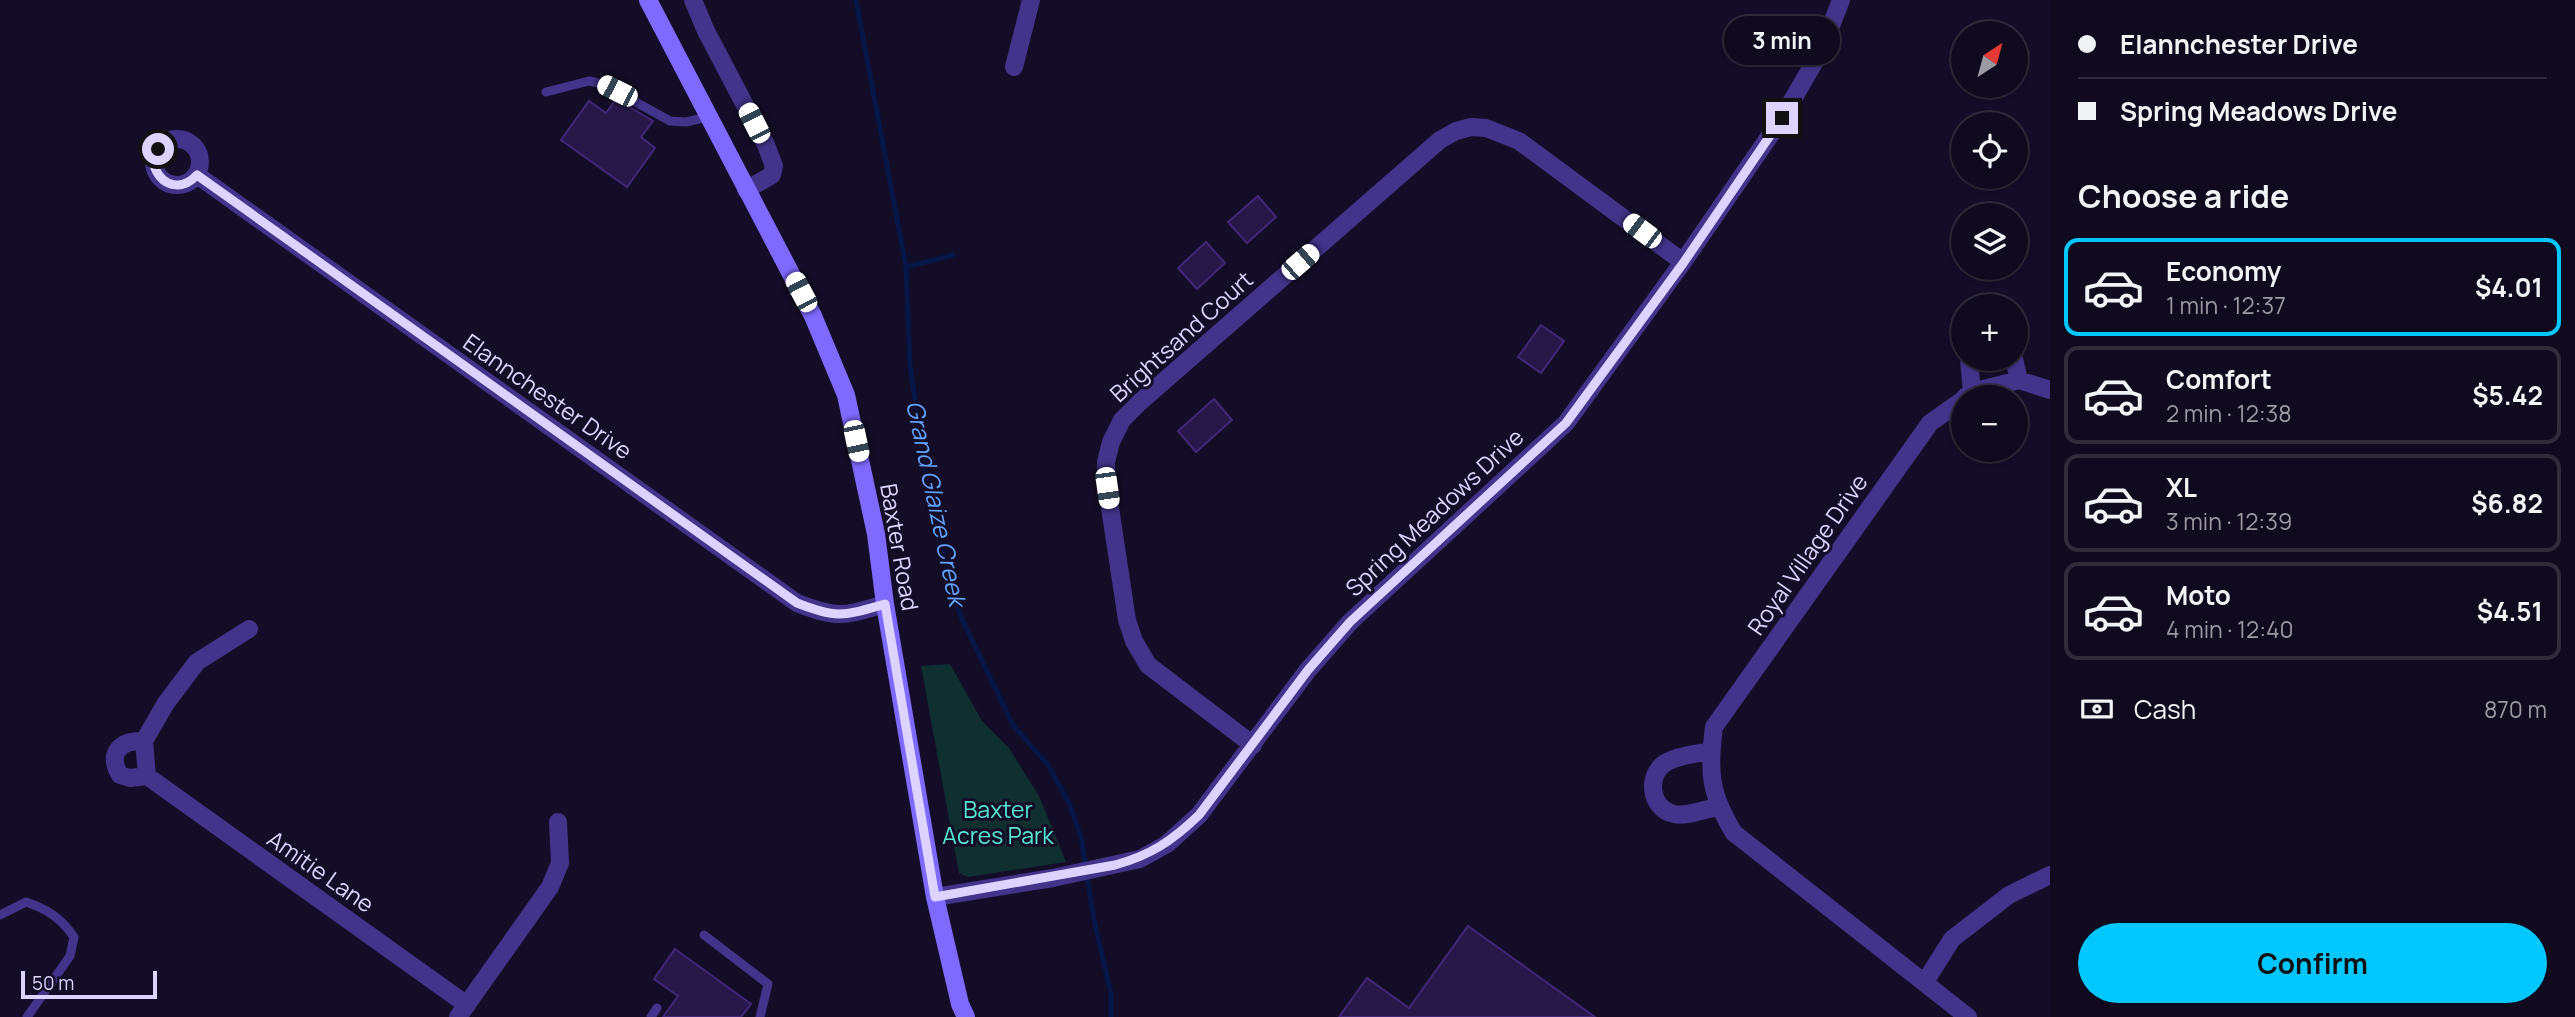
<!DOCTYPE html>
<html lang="en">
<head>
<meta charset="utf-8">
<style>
	body { margin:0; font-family:Manrope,sans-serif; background:#1d182a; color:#f1f3f6; height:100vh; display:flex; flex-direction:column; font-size:26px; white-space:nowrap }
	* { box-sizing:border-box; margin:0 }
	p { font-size:23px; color:#9b9aa4 }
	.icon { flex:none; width:38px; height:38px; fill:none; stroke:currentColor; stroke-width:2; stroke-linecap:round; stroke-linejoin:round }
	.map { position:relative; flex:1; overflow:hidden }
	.panel { display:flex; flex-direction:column; background:#0f0a1d; width:525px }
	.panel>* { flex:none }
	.top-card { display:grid; align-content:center; height:154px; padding:0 28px; background:#0f0a1d }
	.needle { width:46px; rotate:36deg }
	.controls { position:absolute; left:1951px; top:21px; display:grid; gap:14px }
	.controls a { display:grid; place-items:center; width:77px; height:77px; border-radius:50%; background:#0f0a1d; box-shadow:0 2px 5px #0004,0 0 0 2px #2f2b3b; font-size:35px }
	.scale { position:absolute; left:21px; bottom:18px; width:136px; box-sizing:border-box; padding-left:7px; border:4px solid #ddd3ff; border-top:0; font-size:19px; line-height:24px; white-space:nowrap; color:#ddd3ff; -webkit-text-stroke:5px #140d27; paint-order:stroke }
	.end { position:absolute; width:32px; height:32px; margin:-16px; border:9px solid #ddd3ff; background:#111; box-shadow:0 0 0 4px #111 }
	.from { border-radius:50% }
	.bubble { position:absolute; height:49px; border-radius:24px; background:#0f0a1d; box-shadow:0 2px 5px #0004,0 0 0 2px #2f2b3b; font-size:23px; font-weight:700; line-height:49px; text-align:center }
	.car { position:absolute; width:21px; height:42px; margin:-21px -10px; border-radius:9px; box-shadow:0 0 5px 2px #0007; background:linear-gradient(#fff 24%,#345 0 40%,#fff 0 76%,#345 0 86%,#fff 0) }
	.top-card b { display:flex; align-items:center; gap:24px; height:66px; font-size:26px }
	.top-card b+b { border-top:2px solid #2f2b3b }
	.top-card i { width:18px; height:18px; background:#f1f3f6 }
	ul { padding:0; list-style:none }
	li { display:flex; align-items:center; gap:21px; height:98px; margin:0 14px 10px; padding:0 14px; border:4px solid #2f2b3b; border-radius:14px }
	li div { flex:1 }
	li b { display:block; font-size:26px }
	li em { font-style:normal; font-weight:700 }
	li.selected { border-color:#00c7fe }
	li>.icon { width:63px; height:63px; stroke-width:1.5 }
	h2 { padding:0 28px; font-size:32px; line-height:84px }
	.pay { display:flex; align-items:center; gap:18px; height:77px; padding:0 28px; font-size:26px }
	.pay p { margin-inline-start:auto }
	.button { display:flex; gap:14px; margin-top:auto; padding:14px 28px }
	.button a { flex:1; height:80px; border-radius:42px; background:#00c7fe; color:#111; font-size:28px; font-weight:700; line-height:80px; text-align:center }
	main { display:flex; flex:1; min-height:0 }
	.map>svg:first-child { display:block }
	.green { fill:#102f31 }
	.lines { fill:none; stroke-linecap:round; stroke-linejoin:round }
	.stream { stroke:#061647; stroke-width:5 }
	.building { fill:#271849; stroke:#412877; stroke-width:2 }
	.lane { stroke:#41348a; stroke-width:9 }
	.street { stroke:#41348a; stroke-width:18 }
	.secondary { stroke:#7f6aff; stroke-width:18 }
	.route { stroke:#ddd3ff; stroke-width:9 }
	.labels { text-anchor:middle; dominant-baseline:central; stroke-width:6; stroke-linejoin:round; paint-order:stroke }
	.street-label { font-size:23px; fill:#ddd3ff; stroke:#140d27 }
	.park-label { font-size:23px; fill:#55e9d5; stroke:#140d27 }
	.water-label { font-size:24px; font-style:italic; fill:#61a3ff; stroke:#140d27 }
</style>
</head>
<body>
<main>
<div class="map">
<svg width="2050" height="1017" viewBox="0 0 2050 1017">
	<rect width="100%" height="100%" fill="#140d27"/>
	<!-- green -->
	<path class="green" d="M 950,664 L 982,721 L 1009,748 L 1039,796 L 1066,862 L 968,877 L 959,873 L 921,666 Z"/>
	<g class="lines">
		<!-- stream -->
		<path class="stream" d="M 856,0 L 906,267 L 910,365 L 925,470 L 940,541 L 960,615 L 1013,725 L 1048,765 L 1069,803 L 1081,837 L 1094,920 L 1111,994 L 1111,1017
			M 906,267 L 953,255"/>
	</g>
	<!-- building -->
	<path class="building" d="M 616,99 L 653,121 L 641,137 L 655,148 L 627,187 L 561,140 L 589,101 L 606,113 Z
		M 1258,196 L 1276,217 L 1247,243 L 1228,222 Z
		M 1206,242 L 1225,263 L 1197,289 L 1178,268 Z
		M 1541,325 L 1564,341 L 1541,373 L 1518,357 Z
		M 1214,399 L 1232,420 L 1196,452 L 1178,431 Z
		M 1468,926 L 1595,1017 L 1339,1017 L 1367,978 L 1409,1008 Z
		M 675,949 L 751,1004 L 741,1017 L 663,1017 L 678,996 L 654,979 Z"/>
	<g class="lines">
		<!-- lane -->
		<path class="lane" d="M 546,92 L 589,81 L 603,84 L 670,121 L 686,122 L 708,117
			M 0,915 L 26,902 C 47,909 61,918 74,937 L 70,956 L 27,1017
			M 704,935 L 768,984 L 760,1017
			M 651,1017 L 657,1008"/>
		<!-- street -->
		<path class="street" d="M 693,0 L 706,31 L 766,145 L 774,166 L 772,175 L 746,190
			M 1014,67 L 1031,0
			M154 162a23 23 0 1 1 46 0a23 23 0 1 1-46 0Z
			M 197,175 L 797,603 C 838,619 843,616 885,604
			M 1969,359 L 1972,392
			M 2014,359 L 2019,380
			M 1965,397 L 1972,392 L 2019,380 L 2050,390
			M 1964,399 L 1930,423 L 1714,727 C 1708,772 1710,794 1734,833 L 1968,1017
			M 249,629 L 197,662 L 166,703 L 144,741 L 147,776 L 467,1005
			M 144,741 C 122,740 106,752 120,775 L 130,778 L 147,776
			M 1253,745 L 1148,665 L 1134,641 L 1127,620 L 1107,488 L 1106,462 L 1111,442 L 1122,420 L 1140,402 L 1440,140 L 1456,131 L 1471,127 L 1486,128 L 1519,141 L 1683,262
			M 1711,751 C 1697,754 1679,755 1667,762 C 1646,773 1649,809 1674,814 C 1686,817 1705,809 1718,807
			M 935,897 L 1053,878 L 1140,859 L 1167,844 L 1199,815 L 1308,670 L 1350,622 L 1566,423 L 1683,262 L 1782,118 L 1822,49 L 1841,0
			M 1925,982 L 1952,939 L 2009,895 L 2050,875
			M 458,1017 L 550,887 L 560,863 L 558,822"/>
		<!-- secondary -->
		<path class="secondary" d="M 648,0 L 813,316 L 846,395 L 876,534 L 885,604 L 935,897 L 960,1004 L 966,1017"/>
	</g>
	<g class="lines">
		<!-- route -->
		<path class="route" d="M 158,149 L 155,168 C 163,187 182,191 197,175 L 797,603 C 838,619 843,616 885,604 L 935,897 L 1115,865 C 1151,855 1172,841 1199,815 L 1308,670 L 1350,622 L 1566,423 L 1684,262 L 1782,118"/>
	</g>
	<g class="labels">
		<!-- street labels -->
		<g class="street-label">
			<text transform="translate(1181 336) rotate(-42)">Brightsand Court</text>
			<text transform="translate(548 396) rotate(35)">Elannchester Drive</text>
			<text transform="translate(1434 512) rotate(-43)">Spring Meadows Drive</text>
			<text transform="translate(900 547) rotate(80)">Baxter Road</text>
			<text transform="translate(1807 554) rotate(-55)">Royal Village Drive</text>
			<text transform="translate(321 871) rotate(35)">Amitie Lane</text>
		</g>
		<!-- park labels -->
		<g class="park-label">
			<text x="998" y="809">Baxter<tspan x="998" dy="26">Acres Park</tspan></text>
		</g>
		<!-- water labels -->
		<g class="water-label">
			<text transform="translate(937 503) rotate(78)">Grand Glaize Creek</text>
		</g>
	</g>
</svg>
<div class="controls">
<a><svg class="needle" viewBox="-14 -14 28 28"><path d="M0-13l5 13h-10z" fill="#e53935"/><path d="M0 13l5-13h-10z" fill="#9b9aa4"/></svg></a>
<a><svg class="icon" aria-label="locate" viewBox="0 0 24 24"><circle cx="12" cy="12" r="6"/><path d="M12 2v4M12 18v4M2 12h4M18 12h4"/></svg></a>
<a><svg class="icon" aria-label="layers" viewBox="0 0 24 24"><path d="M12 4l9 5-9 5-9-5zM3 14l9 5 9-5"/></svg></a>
<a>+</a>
<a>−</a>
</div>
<div class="scale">50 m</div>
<i class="end from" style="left:158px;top:149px"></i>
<i class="end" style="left:1782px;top:118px"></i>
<div class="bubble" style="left:1724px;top:16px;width:116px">3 min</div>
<i class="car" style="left:617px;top:91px;rotate:297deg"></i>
<i class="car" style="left:754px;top:123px;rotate:333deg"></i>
<i class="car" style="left:1642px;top:231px;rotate:307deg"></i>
<i class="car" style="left:1300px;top:262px;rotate:49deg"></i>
<i class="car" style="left:801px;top:292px;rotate:332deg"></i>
<i class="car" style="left:856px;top:441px;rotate:168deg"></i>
<i class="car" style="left:1107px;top:488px;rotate:172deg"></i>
</div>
<section class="panel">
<div class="top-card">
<b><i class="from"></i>Elannchester Drive</b>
<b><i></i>Spring Meadows Drive</b>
</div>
<h2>Choose a ride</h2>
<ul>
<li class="selected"><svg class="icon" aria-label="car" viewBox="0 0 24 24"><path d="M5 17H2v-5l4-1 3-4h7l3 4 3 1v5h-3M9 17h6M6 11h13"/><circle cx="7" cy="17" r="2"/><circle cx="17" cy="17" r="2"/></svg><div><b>Economy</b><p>1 min · 12:37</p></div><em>$4.01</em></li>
<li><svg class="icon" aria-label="car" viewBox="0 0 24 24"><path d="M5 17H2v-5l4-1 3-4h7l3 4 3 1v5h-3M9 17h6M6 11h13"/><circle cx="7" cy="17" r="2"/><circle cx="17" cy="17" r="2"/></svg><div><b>Comfort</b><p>2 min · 12:38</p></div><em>$5.42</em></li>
<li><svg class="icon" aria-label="car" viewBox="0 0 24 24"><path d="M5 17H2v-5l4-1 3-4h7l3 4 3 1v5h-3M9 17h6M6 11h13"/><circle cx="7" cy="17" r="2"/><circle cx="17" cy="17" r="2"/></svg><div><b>XL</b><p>3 min · 12:39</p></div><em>$6.82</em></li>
<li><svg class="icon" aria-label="car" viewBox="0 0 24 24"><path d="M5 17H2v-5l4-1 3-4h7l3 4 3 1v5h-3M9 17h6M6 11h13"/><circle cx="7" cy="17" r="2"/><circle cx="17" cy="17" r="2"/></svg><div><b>Moto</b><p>4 min · 12:40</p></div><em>$4.51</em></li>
</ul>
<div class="pay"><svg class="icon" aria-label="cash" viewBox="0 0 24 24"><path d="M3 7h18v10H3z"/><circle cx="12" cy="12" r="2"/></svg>Cash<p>870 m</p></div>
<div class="button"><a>Confirm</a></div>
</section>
</main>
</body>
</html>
